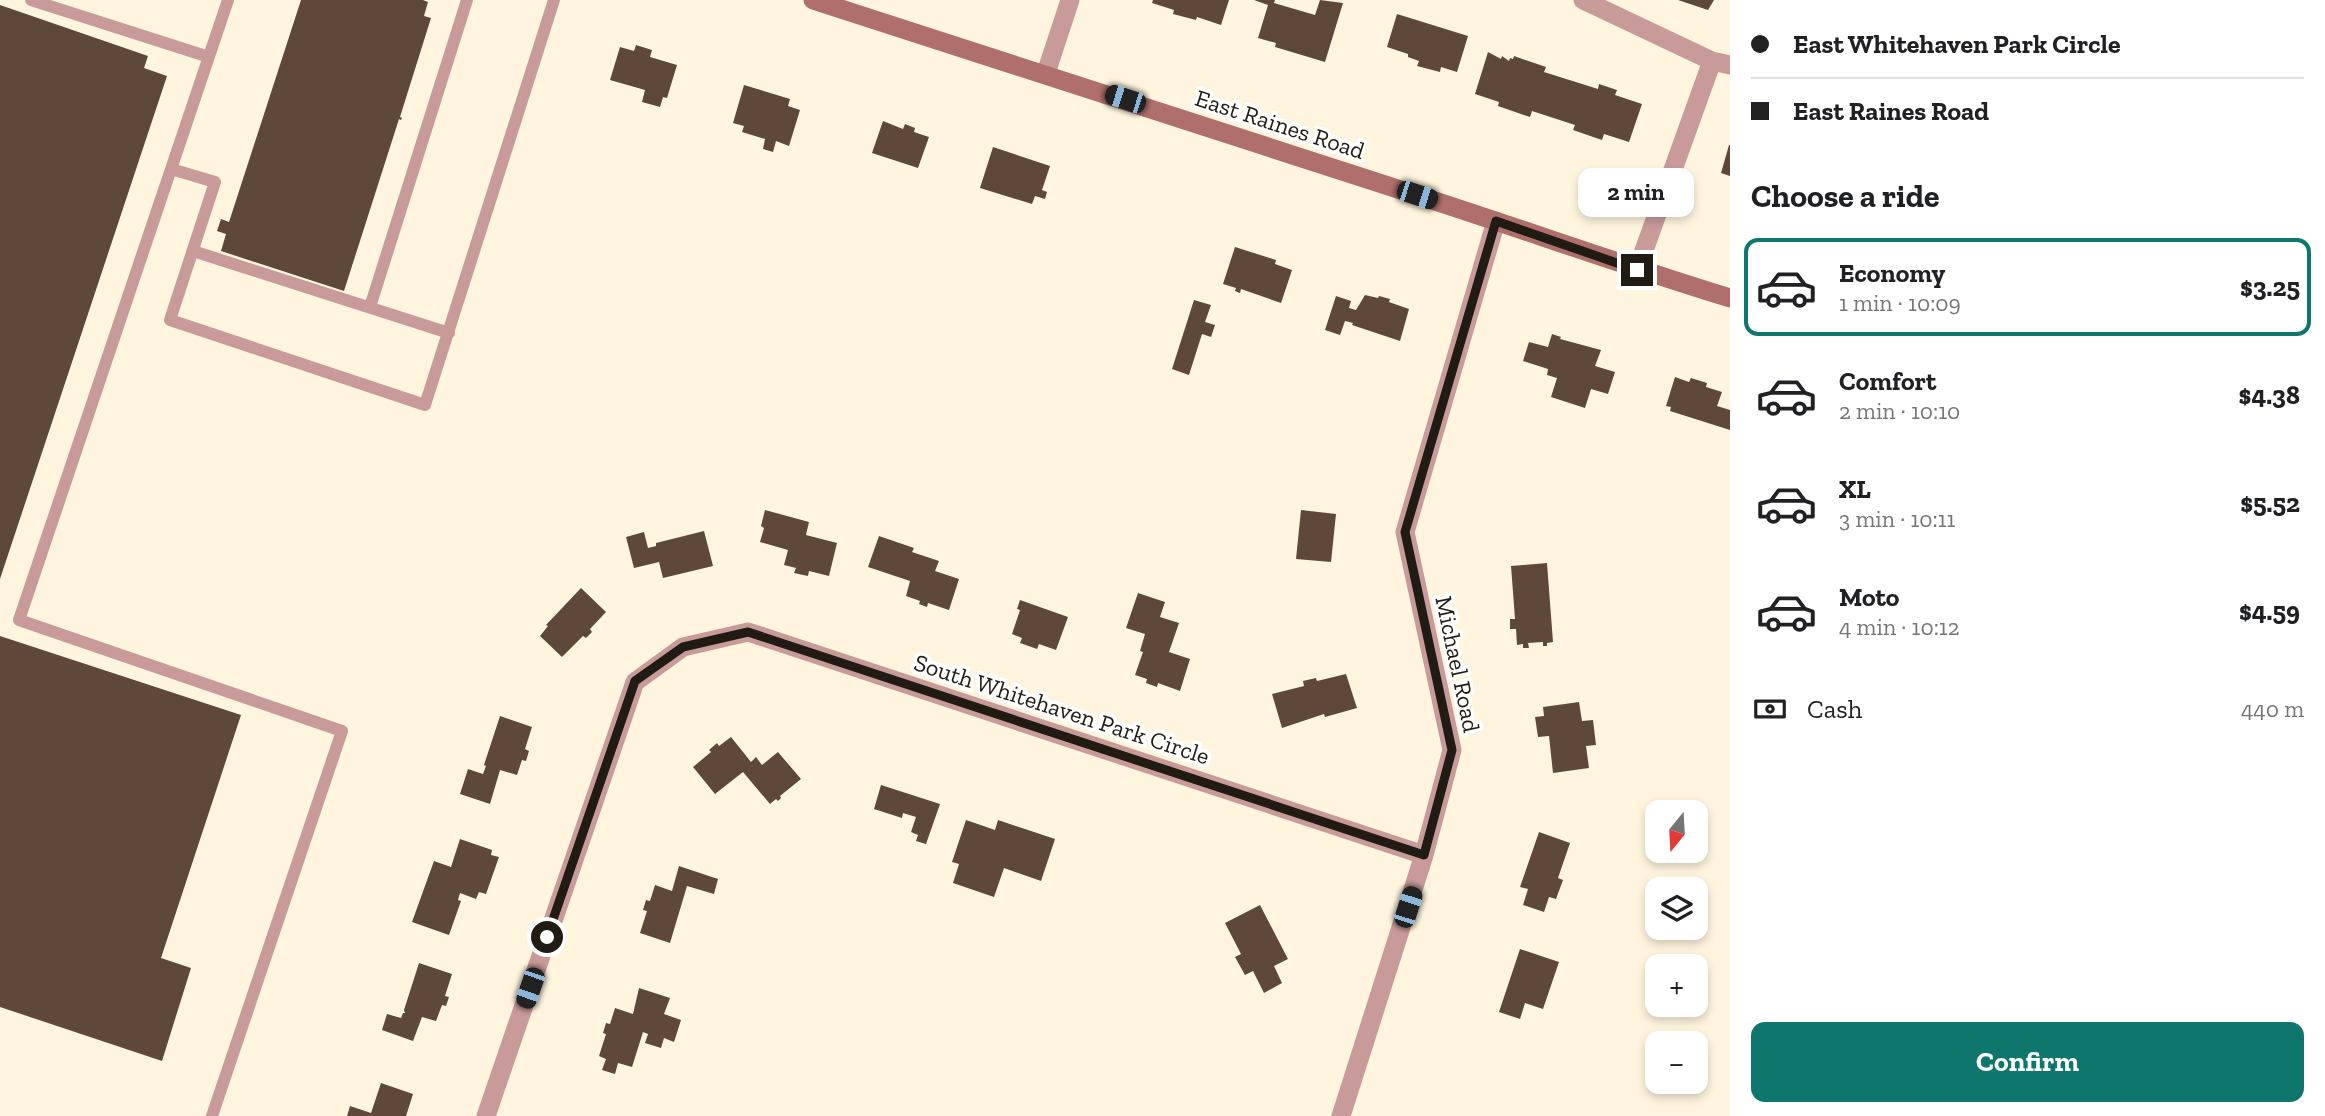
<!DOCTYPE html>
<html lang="en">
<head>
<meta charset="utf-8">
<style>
	body { margin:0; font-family:"Zilla Slab",serif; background:#f2f2f2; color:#202124; height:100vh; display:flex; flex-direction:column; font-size:26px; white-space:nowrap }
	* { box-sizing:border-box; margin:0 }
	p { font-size:23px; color:#757577 }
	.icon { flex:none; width:38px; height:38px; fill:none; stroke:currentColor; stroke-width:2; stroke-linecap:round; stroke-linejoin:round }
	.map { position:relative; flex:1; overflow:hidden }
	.sheet { display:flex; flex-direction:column; background:#fff; width:595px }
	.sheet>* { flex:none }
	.banner { display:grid; align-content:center; height:154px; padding:0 21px; background:#fff }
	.needle { width:46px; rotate:198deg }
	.controls { position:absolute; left:1645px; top:800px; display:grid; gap:14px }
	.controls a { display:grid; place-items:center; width:63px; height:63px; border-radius:14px; background:#fff; box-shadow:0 4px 10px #0003; font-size:35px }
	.end { position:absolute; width:32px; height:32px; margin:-16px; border:9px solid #211c13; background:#fff; box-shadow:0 0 0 4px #fff }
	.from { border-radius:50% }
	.bubble { position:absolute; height:49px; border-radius:14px; background:#fff; box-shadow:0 4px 10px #0003; font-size:23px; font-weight:800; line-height:49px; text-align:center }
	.car { position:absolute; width:21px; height:42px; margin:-21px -10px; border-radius:9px; box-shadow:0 0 5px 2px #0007; background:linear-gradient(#222 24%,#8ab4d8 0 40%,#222 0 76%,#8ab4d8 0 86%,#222 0) }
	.banner b { display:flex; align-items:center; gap:24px; height:66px; font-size:26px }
	.banner b+b { border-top:2px solid #e0e0e0 }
	.banner i { width:18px; height:18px; background:#202124 }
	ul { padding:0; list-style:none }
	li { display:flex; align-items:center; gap:21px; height:98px; margin:0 14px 10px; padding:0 7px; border:4px solid transparent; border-radius:14px }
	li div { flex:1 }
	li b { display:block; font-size:26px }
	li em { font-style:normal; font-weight:800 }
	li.active { border-color:#0f766e }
	li>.icon { width:63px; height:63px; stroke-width:1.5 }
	h2 { padding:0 21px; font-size:32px; line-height:84px }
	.pay { display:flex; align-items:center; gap:18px; height:77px; padding:0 21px; font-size:26px }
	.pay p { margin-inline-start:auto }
	.cta { display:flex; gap:14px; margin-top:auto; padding:14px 21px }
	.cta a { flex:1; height:80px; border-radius:14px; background:#0f766e; color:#fff; font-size:28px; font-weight:800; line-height:80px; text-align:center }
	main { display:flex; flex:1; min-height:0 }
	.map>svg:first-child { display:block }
	.building { fill:#5e483a }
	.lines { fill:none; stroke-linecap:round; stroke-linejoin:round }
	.service { stroke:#c89b9a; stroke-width:12 }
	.minor { stroke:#c89b9a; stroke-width:19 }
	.secondary { stroke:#af6f6d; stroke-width:19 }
	.route { stroke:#211c13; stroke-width:9 }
	.labels { text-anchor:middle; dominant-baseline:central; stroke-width:7; stroke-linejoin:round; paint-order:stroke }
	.street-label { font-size:24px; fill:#211c13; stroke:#fff }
</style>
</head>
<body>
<main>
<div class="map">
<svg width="1730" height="1116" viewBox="0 0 1730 1116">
	<rect width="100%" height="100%" fill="#fff5df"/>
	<!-- building -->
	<path class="building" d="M 301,0 L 423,0 L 428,2 L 424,16 L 431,18 L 400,117 L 402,118 L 401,120 L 399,119 L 344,291 L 221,251 L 226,234 L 217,231 L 221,219 L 229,222 Z
		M 1153,0 L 1229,0 L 1221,25 L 1197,17 L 1196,20 L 1173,14 L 1174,10 L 1152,3 Z
		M 1254,0 L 1275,0 L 1274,3 L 1315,15 L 1320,0 L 1343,3 L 1325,62 L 1275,47 L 1276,43 L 1258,38 L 1268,5 Z
		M 1678,0 L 1714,0 L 1708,10 Z
		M 0,5 L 148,56 L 144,68 L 167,76 L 0,579 Z
		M 1397,14 L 1468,36 L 1457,72 L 1441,67 L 1440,72 L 1417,66 L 1419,61 L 1408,57 L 1408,54 L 1387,47 Z
		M 636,45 L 652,50 L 650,57 L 677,65 L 667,98 L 663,97 L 660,107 L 642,102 L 645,90 L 610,80 L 620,47 L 634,51 Z
		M 1488,52 L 1501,59 L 1502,56 L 1509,61 L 1510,58 L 1513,59 L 1514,56 L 1546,67 L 1544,72 L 1598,89 L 1599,84 L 1617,90 L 1615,95 L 1642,104 L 1629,142 L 1604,134 L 1602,140 L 1573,130 L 1575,125 L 1532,111 L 1530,117 L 1498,106 L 1499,102 L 1475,94 Z
		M 744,85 L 790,99 L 788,106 L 800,110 L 789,146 L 776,141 L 773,152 L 763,149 L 765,139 L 742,132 L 744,126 L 733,123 Z
		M 883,121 L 903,129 L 905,124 L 915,128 L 914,132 L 929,137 L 918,168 L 872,153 Z
		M 1729,145 L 1730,145 L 1730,176 L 1721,173 Z
		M 993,147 L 1050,166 L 1042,190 L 1047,192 L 1045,199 L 1035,196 L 1032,204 L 980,188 Z
		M 1235,247 L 1276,260 L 1275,264 L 1292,270 L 1281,303 L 1241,289 L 1240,293 L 1235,291 L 1236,288 L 1223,284 Z
		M 1365,295 L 1378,298 L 1379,296 L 1390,299 L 1389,302 L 1409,309 L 1400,341 L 1352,325 L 1353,323 L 1345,321 L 1340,335 L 1325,330 L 1336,296 L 1351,301 L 1349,308 L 1356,310 Z
		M 1194,300 L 1211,305 L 1205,322 L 1215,325 L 1211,337 L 1202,334 L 1189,375 L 1172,369 Z
		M 1552,334 L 1561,337 L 1560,339 L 1601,350 L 1595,366 L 1615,372 L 1608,394 L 1591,389 L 1585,408 L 1551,397 L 1557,378 L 1547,375 L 1548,369 L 1523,361 L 1529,342 L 1548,347 Z
		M 1675,377 L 1689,382 L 1691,378 L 1707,383 L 1706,387 L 1722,392 L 1717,406 L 1730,410 L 1730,430 L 1670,411 L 1671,407 L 1666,406 Z
		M 765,510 L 809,522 L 806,535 L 837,543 L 829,576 L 809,571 L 808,576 L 794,573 L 796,568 L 784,565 L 788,550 L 760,542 L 764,528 L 761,526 Z
		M 1301,510 L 1336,514 L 1331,562 L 1296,559 Z
		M 704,531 L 713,566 L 663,578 L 659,562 L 634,568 L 626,537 L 644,532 L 648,548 L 656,546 L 656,543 Z
		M 879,536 L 914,548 L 912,552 L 939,561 L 935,571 L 959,579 L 949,610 L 928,603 L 927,607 L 919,604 L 920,601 L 906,596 L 910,581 L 868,567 Z
		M 1547,563 L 1553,642 L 1547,643 L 1547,646 L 1543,646 L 1543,642 L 1528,643 L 1529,648 L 1523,648 L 1523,644 L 1517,645 L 1516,629 L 1510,629 L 1510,619 L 1515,619 L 1511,566 Z
		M 581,588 L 606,612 L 590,629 L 592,632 L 586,638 L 583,636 L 562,657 L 540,636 L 548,626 L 546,625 Z
		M 1138,593 L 1165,602 L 1160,617 L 1179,623 L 1169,652 L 1190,659 L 1180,691 L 1158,683 L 1157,687 L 1146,683 L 1147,679 L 1135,675 L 1143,652 L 1140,651 L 1145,634 L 1126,628 Z
		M 1020,600 L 1068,617 L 1056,650 L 1039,644 L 1037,649 L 1020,643 L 1022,638 L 1012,634 L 1020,610 L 1017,609 Z
		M 0,636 L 241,715 L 161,958 L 191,968 L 162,1061 L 0,1007 Z
		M 1346,674 L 1357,708 L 1325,717 L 1324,714 L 1282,728 L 1272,694 L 1304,686 L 1303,681 L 1316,678 L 1317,681 Z
		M 1579,702 L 1582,721 L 1593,720 L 1596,745 L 1586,746 L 1589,768 L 1553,773 L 1549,736 L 1538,737 L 1535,717 L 1544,716 L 1543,707 Z
		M 500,716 L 532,727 L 525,749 L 529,751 L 526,761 L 522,760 L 517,775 L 500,770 L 490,804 L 460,794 L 468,769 L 483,774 L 486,766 L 484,765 Z
		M 731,737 L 751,762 L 756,757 L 762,765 L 778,752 L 801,779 L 780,796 L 781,798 L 778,801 L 776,799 L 770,804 L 743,772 L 715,794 L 693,767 L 711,752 L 709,750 L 717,743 L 719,746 Z
		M 881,785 L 940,804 L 926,844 L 916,841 L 918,835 L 911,832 L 916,817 L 903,813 L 902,818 L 874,809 Z
		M 966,820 L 995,830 L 998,820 L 1055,839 L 1041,881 L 1004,868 L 994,897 L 953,883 L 959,864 L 952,862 Z
		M 1539,832 L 1570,843 L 1558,878 L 1563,880 L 1556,899 L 1549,897 L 1544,912 L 1523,905 L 1528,889 L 1520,887 Z
		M 460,839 L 492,850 L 491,855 L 499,857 L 486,894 L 479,892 L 476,899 L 460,893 L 458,900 L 461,901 L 449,935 L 412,922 L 434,861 L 451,867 Z
		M 679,866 L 718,879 L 714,894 L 687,886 L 670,943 L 640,933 L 647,911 L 643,910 L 646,900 L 650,901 L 655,885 L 672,891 Z
		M 1260,905 L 1288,959 L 1274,966 L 1282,983 L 1264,993 L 1253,971 L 1245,975 L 1235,957 L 1241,954 L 1225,923 Z
		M 1520,949 L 1559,962 L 1543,1009 L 1525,1003 L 1520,1019 L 1499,1012 Z
		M 419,963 L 452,974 L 445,996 L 449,997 L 446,1006 L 442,1005 L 436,1021 L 422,1017 L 413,1041 L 382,1030 L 387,1014 L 401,1018 L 403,1013 L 405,1013 L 404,1010 Z
		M 639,988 L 670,998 L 664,1014 L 681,1020 L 674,1042 L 664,1038 L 661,1048 L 645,1043 L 648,1034 L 643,1032 L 632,1067 L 618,1063 L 615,1074 L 602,1070 L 606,1059 L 599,1056 L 606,1034 L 603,1033 L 606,1023 L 610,1024 L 615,1008 L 633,1014 Z
		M 381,1083 L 413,1094 L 406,1116 L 347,1116 L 350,1106 L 371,1113 Z"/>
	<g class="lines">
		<!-- service -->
		<path class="service" d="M 31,0 L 209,57
			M 171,169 L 215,182 L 170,320 L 425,405 L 554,0
			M 193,251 L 449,333
			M 370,307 L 467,0
			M 212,1116 L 342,731 L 19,620 L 228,0"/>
		<!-- minor -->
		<path class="minor" d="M 1583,0 L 1712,61 L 1730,65
			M 1046,73 L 1070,0
			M 1637,270 L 1712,61
			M 486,1116 L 635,682 L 683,647 L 748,632 L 1424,855
			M 1341,1116 L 1424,855 L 1452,750 L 1405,532 L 1496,221"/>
		<!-- secondary -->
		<path class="secondary" d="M 813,0 C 1022,66 1230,134 1438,202 C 1536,234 1632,268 1730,298"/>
	</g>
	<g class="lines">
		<!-- route -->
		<path class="route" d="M 547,937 L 635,681 L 683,647 L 748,632 L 1424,855 L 1452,750 L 1405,532 L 1496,221 L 1637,270"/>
	</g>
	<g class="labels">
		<!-- street labels -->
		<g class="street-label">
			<text transform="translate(1280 124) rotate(18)">East Raines Road</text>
			<text transform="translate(1458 664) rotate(78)">Michael Road</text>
			<text transform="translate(1062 709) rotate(18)">South Whitehaven Park Circle</text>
		</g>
	</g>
</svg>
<div class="controls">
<a><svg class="needle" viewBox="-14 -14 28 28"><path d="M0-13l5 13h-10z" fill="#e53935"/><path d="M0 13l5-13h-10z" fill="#757577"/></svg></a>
<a><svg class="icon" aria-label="layers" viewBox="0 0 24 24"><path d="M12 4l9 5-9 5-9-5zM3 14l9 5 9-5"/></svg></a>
<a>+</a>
<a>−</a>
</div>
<i class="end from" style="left:547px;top:937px"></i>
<i class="end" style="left:1637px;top:270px"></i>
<div class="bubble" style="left:1578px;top:168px;width:116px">2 min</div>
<i class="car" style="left:1125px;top:99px;rotate:288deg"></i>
<i class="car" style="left:1417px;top:195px;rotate:108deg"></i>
<i class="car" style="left:1408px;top:907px;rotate:18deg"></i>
<i class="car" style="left:530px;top:988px;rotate:199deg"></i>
</div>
<section class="sheet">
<div class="banner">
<b><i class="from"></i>East Whitehaven Park Circle</b>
<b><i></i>East Raines Road</b>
</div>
<h2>Choose a ride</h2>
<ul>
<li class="active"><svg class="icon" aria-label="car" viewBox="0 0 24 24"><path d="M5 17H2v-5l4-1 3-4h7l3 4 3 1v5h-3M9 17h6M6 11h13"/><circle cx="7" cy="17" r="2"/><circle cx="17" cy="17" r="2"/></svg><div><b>Economy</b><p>1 min · 10:09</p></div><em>$3.25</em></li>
<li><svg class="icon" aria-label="car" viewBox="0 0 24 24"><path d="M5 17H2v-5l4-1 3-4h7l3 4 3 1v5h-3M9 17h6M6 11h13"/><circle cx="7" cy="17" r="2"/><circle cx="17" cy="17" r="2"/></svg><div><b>Comfort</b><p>2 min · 10:10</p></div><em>$4.38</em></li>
<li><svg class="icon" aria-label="car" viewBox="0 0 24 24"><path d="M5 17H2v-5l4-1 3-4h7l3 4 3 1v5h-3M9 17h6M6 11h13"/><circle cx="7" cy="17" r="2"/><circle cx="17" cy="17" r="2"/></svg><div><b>XL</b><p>3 min · 10:11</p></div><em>$5.52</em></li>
<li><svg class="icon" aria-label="car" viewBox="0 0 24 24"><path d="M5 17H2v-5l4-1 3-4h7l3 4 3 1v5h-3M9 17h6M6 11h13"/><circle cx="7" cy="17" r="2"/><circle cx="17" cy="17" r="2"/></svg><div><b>Moto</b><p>4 min · 10:12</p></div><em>$4.59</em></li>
</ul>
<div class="pay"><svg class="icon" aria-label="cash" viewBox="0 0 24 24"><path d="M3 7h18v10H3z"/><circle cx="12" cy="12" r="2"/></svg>Cash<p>440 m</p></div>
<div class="cta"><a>Confirm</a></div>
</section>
</main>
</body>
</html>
